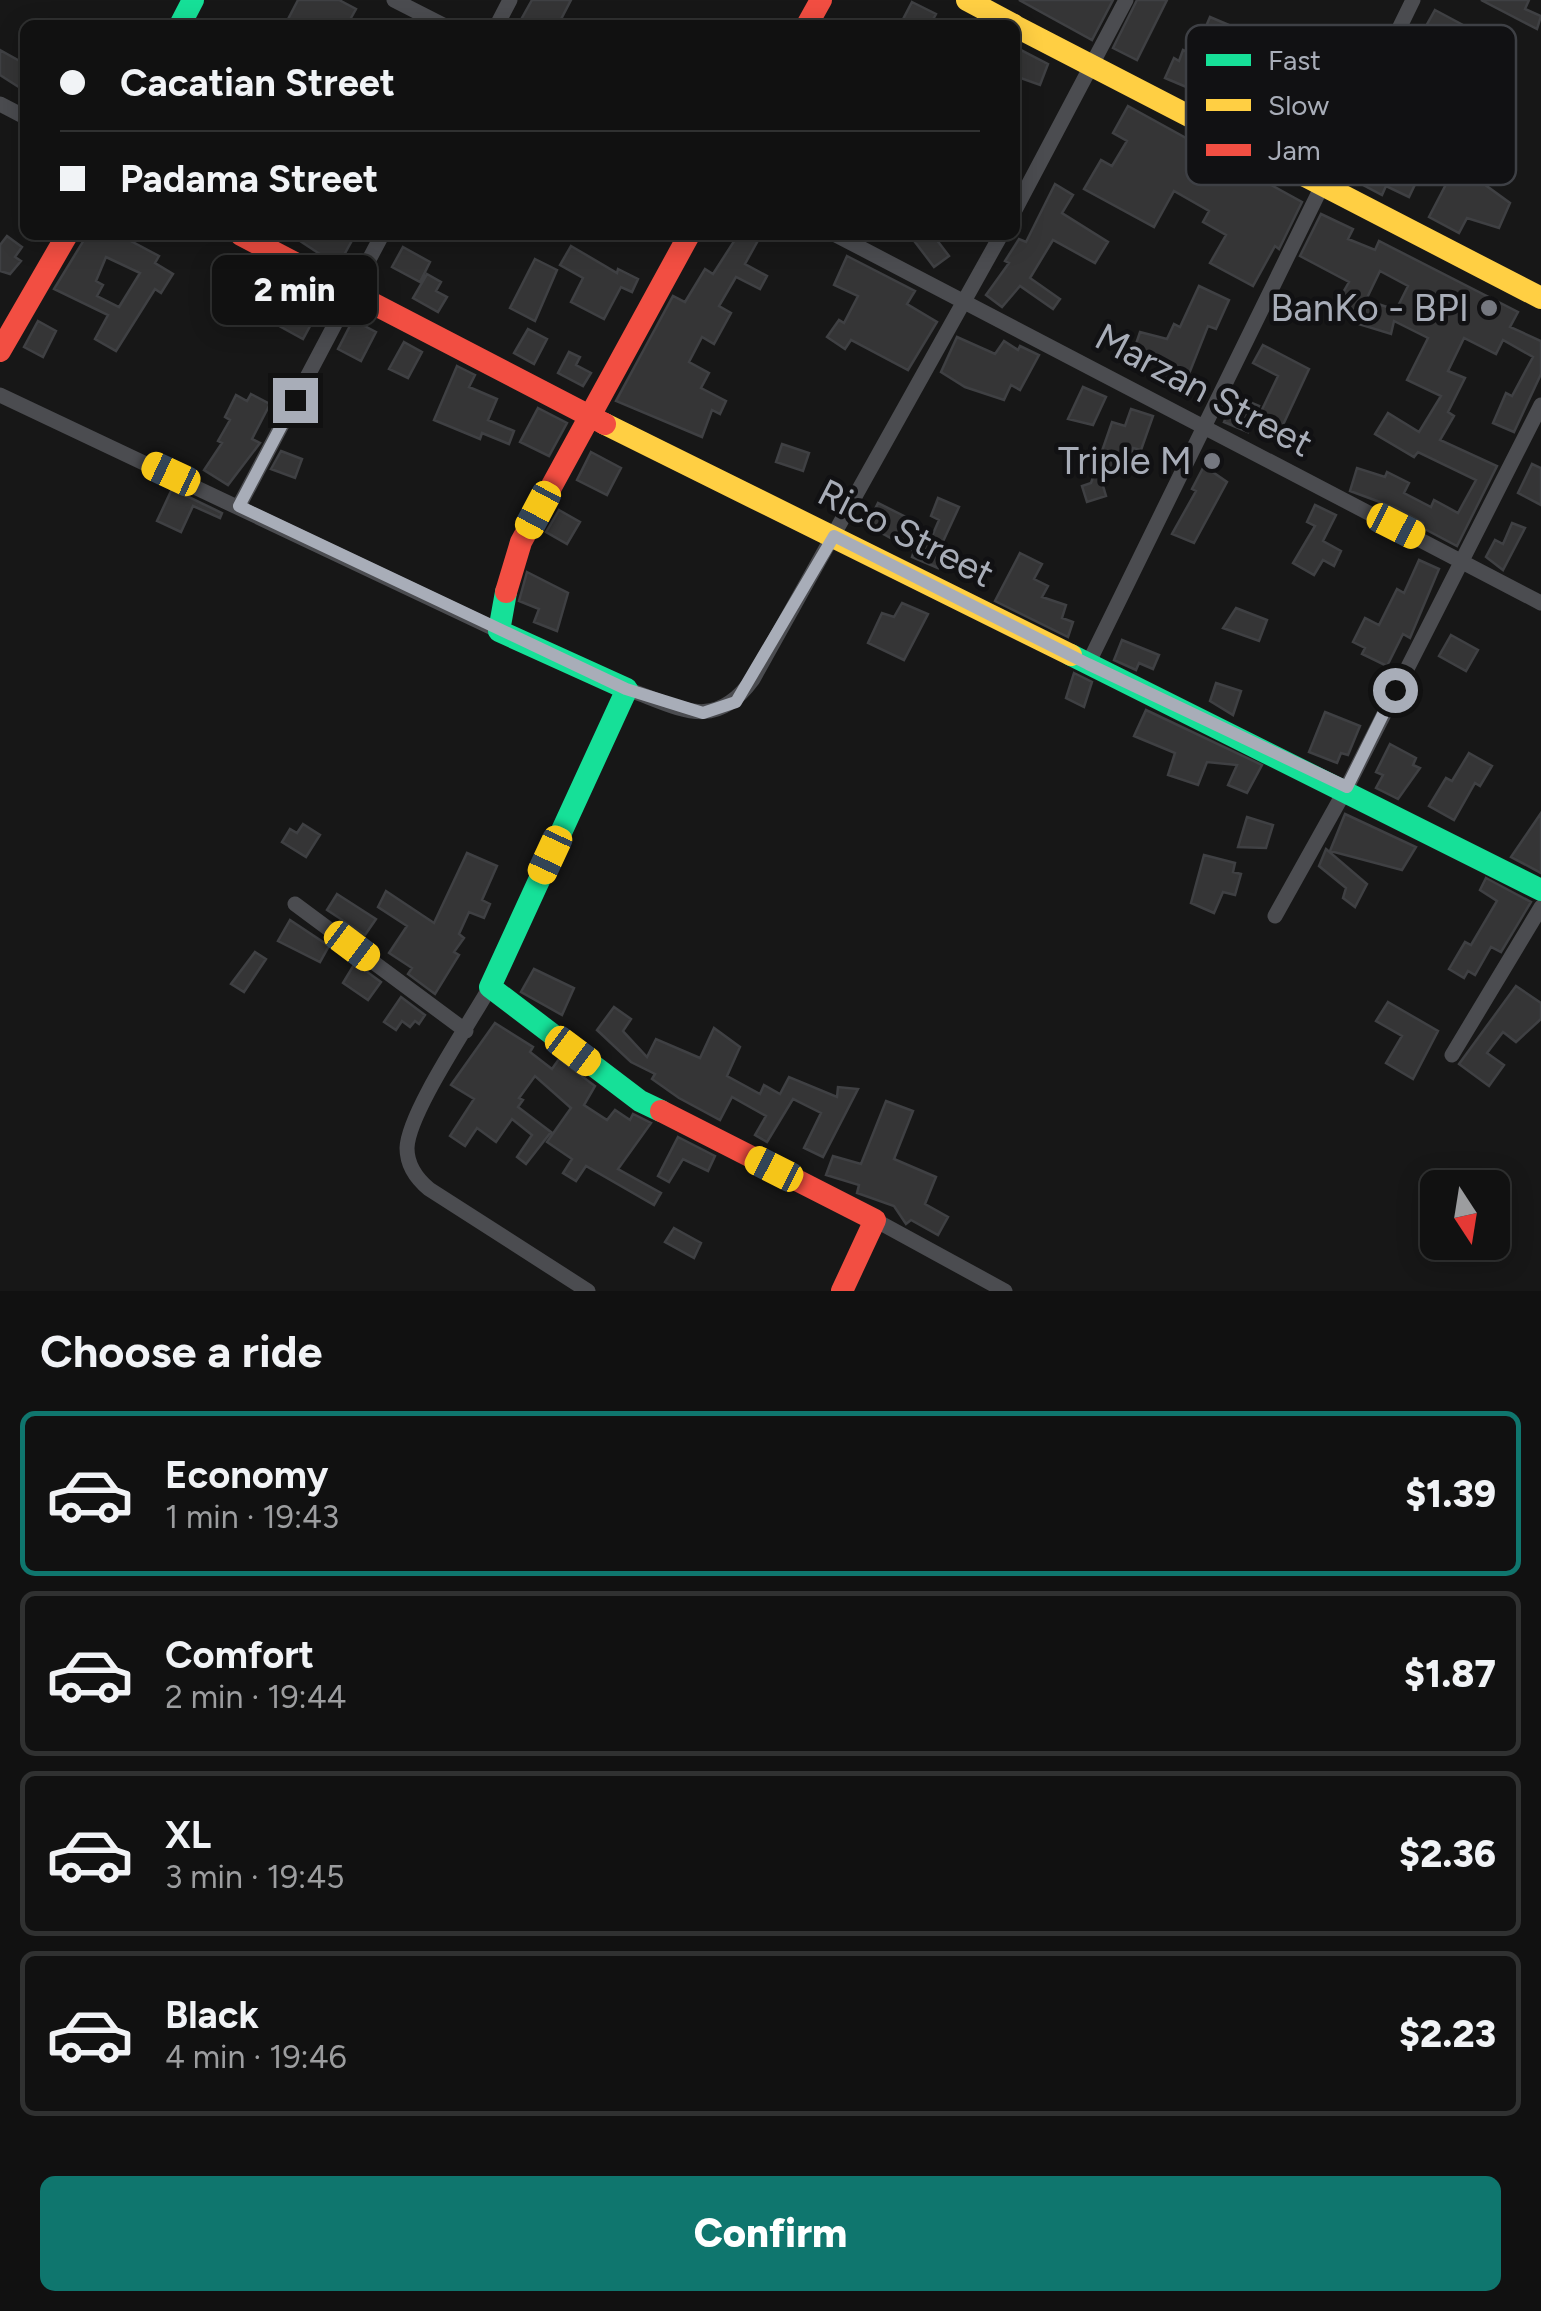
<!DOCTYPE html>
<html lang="en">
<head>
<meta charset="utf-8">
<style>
	body { margin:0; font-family:Figtree,sans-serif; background:#1a1a1a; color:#f1f3f6; height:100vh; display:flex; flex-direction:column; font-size:38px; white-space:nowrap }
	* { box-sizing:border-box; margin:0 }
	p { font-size:32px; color:#9c9d9f }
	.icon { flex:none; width:55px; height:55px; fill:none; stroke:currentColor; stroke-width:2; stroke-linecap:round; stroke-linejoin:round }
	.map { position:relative; height:1291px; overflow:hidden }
	.drawer { display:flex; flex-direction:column; background:#111; flex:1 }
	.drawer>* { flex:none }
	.top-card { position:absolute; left:20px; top:20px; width:1000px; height:220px; border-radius:15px; box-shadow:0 5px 25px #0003,0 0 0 2px #303131; display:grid; align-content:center; height:220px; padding:0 40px; background:#111 }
	.needle { width:65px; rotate:168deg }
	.fabs { position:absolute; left:1420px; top:1170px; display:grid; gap:20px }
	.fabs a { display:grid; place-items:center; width:90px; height:90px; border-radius:15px; background:#111; box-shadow:0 5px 25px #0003,0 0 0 2px #303131; font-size:50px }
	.end { position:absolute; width:45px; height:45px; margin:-22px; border:12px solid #a8adb8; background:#111; box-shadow:0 0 0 5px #111 }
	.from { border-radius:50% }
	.bubble { position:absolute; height:70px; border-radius:15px; background:#111; box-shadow:0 5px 25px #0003,0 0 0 2px #303131; font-size:32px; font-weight:800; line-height:70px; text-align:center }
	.car { position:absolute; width:30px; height:60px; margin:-30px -15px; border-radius:12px; box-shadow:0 0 8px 2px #0007; background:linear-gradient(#f5c518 24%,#345 0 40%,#f5c518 0 76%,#345 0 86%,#f5c518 0) }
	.top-card b { display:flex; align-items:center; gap:35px; height:95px; font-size:38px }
	.top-card b+b { border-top:2px solid #303131 }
	.top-card i { width:25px; height:25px; background:#f1f3f6 }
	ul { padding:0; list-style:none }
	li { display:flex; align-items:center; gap:30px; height:165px; margin:0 20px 15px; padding:0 20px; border:5px solid #303131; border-radius:15px }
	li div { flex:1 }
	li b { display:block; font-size:38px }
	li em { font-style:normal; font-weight:800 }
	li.current { border-color:#0f766e }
	li>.icon { width:90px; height:90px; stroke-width:1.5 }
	h2 { padding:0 40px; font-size:45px; line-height:120px }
	.primary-button { display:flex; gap:20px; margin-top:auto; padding:20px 40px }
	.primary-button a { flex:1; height:115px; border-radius:15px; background:#0f766e; color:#fff; font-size:40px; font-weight:800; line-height:115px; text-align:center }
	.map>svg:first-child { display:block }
	.building { fill:#353536; stroke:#3f4043; stroke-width:2.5; fill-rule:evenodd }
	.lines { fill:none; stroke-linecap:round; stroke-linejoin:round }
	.street { stroke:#4b4c50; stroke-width:15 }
	.fast { stroke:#16e098; stroke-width:22 }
	.slow { stroke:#ffcf43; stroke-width:22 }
	.jam { stroke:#f24e42; stroke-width:22 }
	.route { stroke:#a8adb8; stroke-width:12 }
	.poi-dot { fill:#757880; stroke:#111113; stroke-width:4 }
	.labels { text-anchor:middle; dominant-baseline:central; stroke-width:9; stroke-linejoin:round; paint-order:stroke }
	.poi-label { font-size:38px; fill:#a8adb8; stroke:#111113; text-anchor:end }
	.street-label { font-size:38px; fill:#a8adb8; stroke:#111113 }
	.key { fill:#111113; stroke:#3e4045; stroke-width:2.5 }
	.key-label { font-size:28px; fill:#a8adb8 }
</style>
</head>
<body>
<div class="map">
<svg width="1541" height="1291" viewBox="0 0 1541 1291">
	<rect width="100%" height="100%" fill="#171717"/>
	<!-- building -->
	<path class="building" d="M 298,0 L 339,0 L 356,9 L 347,25 L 285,25 Z
		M 532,0 L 571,0 L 558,25 L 518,25 Z
		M 1019,0 L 1113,0 L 1092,40 Z
		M 1137,0 L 1167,0 L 1137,60 L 1113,48 Z
		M 1481,0 L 1529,0 L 1525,9 L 1541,16 L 1537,29 Z
		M 912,2 L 936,14 L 930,25 L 900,25 Z
		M 1435,10 L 1476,32 L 1461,59 L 1420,37 Z
		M 1210,17 L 1243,31 L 1235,49 L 1225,45 L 1214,69 L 1232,74 L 1218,110 L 1201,101 L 1203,94 L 1165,78 L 1174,58 L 1179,61 L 1183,50 L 1194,55 Z
		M 1015,47 L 1048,64 L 1040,85 L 1015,76 Z
		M 0,50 L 25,64 L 25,91 L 0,75 Z
		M 1394,73 L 1422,86 L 1419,92 L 1433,99 L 1424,122 L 1441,130 L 1409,197 L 1386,186 L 1382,195 L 1348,177 L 1351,172 L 1343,169 Z
		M 1128,106 L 1302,202 L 1279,249 L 1275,246 L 1253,286 L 1210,263 L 1226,235 L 1203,222 L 1209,211 L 1174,191 L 1154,227 L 1084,189 L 1101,160 L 1112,166 L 1127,141 L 1113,133 Z
		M 1480,119 L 1510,134 L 1484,184 L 1510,203 L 1499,228 L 1467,218 L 1459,233 L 1429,217 Z
		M 1055,184 L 1073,195 L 1062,213 L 1108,242 L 1095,263 L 1053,240 L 1030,278 L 1060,299 L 1053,309 L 1020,286 L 1002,307 L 986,295 L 1009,263 L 1005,261 L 1019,239 L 1026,242 Z
		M 1321,214 L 1353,229 L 1348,239 L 1375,250 L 1379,241 L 1518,312 L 1510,327 L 1541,341 L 1541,374 L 1514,432 L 1493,423 L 1506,393 L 1512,396 L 1533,357 L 1503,340 L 1496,354 L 1464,338 L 1448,371 L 1465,378 L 1448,412 L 1454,416 L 1440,440 L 1497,466 L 1457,546 L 1421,527 L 1423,523 L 1396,508 L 1350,491 L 1357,468 L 1385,477 L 1387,472 L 1409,483 L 1404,493 L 1431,507 L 1434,500 L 1458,513 L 1476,480 L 1418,452 L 1414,457 L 1375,434 L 1388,413 L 1419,432 L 1441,396 L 1407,380 L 1428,338 L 1394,321 L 1391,334 L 1352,322 L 1355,313 L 1337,303 L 1349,282 L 1300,256 ZM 1380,271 L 1408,286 L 1396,310 L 1366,300 Z
		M 87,235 L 132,235 L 129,240 L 159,256 L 155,263 L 173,274 L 161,293 L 155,289 L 116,351 L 95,339 L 108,315 L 54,289 ZM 106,257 L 140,273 L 119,307 L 97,296 L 103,285 L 96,281 Z
		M 291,235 L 355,235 L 338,266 Z
		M 738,235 L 761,235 L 745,264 L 767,276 L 760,289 L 736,277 L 719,306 L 731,313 L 714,344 L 702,337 L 689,362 L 709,373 L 701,388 L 726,401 L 720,414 L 712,410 L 702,437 L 616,401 L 673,296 L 685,302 L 705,269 L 713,274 Z
		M 925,235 L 933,235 L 949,256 L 934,267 L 915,242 Z
		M 7,236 L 22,247 L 15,257 L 21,261 L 10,274 L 0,271 L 0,245 Z
		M 571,246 L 617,273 L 618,269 L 638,279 L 632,292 L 621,287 L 604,319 L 571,302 L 583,278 L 560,265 Z
		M 403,247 L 430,262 L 420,282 L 392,267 Z
		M 847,256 L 915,291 L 907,304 L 937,322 L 908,370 L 851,340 L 845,349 L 827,337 L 839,320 L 844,323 L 858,296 L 834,285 Z
		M 535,259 L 557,270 L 535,321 L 510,308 Z
		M 427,274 L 441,282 L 436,291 L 447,297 L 438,312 L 413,298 Z
		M 1199,286 L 1229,300 L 1216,329 L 1208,326 L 1183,389 L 1156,379 L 1164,359 L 1134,350 L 1140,332 L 1167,339 L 1174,324 L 1180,327 Z
		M 289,289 L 321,306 L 303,339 L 272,322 Z
		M 353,320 L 376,332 L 361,361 L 338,349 Z
		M 38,321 L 56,331 L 43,357 L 24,347 Z
		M 528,329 L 547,339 L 534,364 L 514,353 Z
		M 957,337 L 995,354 L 1004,341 L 1018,350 L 1020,346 L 1039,355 L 1020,390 L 1011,385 L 1004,400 L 965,387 L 941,372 Z
		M 404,342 L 422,352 L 408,378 L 389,369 Z
		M 1263,345 L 1309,369 L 1282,427 L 1259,416 L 1278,376 L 1253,363 Z
		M 569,352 L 580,357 L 576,365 L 591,373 L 583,386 L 558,373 Z
		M 457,366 L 475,375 L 469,387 L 497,399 L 488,420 L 514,431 L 509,444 L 482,433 L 480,439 L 434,420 Z
		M 1083,387 L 1106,397 L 1093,425 L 1068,419 Z
		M 251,394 L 270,404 L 252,439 L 260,443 L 228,485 L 204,470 L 222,443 L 218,441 L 230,420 L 225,417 L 236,395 L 247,401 Z
		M 1235,396 L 1259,406 L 1248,432 L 1224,422 Z
		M 538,408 L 567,423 L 549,456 L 520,442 Z
		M 1131,409 L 1153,416 L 1141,450 L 1133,448 L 1128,462 L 1119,459 L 1114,475 L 1098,469 L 1106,496 L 1087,502 L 1082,486 L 1091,483 L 1112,422 L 1125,426 Z
		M 782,444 L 809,453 L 803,471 L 776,462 Z
		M 281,451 L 302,459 L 295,478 L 271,469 Z
		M 591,452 L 621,468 L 607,495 L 577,480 Z
		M 1532,464 L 1541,468 L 1541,505 L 1518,493 Z
		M 1204,466 L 1227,482 L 1194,543 L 1172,534 L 1196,491 L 1192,489 Z
		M 172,489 L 222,513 L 220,518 L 193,506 L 181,532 L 157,521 Z
		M 938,498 L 959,507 L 940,548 L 945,550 L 938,568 L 912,557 L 914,551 L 867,525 L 878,503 L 908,518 L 901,532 L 929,543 L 939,520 L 931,516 Z
		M 1315,505 L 1336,515 L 1323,541 L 1341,551 L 1334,566 L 1323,560 L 1314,575 L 1293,563 L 1315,526 L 1307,522 Z
		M 559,510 L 580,522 L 567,544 L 546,532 Z
		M 1512,523 L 1525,528 L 1503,570 L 1486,557 L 1495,540 L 1503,544 Z
		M 1020,553 L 1042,564 L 1034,579 L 1048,586 L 1042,597 L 1066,605 L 1062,618 L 1073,622 L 1068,637 L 995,601 Z
		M 1419,560 L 1439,569 L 1410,638 L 1403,634 L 1387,666 L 1362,654 L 1365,648 L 1353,642 L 1365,618 L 1379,625 L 1397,589 L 1404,593 Z
		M 527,572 L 568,593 L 557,631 L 534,622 L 539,609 L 519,601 Z
		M 902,603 L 928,614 L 904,660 L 868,643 L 882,613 L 894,617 Z
		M 1236,608 L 1267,620 L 1259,641 L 1223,628 Z
		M 1451,635 L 1478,650 L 1466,671 L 1439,656 Z
		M 1122,640 L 1159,655 L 1153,669 L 1139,663 L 1136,670 L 1114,660 Z
		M 1074,673 L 1092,682 L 1084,707 L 1066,698 Z
		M 1216,683 L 1241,691 L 1233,715 L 1210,701 Z
		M 1146,710 L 1262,765 L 1247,793 L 1228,785 L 1237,765 L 1207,762 L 1198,785 L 1168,775 L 1175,753 L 1134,736 Z
		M 1325,712 L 1360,726 L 1348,755 L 1341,753 L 1337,763 L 1309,752 Z
		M 1390,744 L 1416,758 L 1413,765 L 1420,768 L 1398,799 L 1376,788 L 1383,775 L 1376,772 Z
		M 1469,753 L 1492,766 L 1480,786 L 1475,783 L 1454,820 L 1429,806 L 1446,778 L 1452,781 Z
		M 1541,813 L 1541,873 L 1511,857 Z
		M 1345,814 L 1416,847 L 1402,870 L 1330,851 Z
		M 1247,817 L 1273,825 L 1266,848 L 1238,847 Z
		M 303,824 L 320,835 L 306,857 L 282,842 L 290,829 L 297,833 Z
		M 1326,849 L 1367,884 L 1355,907 L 1343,898 L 1346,888 L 1319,866 Z
		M 467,853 L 497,866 L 482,900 L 490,904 L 484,918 L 469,912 L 459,934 L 464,938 L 454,952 L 459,955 L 435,994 L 408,974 L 412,968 L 389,953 L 407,926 L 378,907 L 386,891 L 434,923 Z
		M 1204,855 L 1235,863 L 1233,872 L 1241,874 L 1235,895 L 1223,892 L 1214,913 L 1191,903 Z
		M 1486,878 L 1531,902 L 1501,952 L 1491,947 L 1475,975 L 1468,971 L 1464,978 L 1449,969 L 1465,942 L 1471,945 L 1497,901 L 1480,890 Z
		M 337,894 L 376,919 L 365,935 L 327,910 Z
		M 290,920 L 329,946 L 320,962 L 278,941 Z
		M 255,952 L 266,959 L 244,992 L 231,984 Z
		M 355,963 L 381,982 L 368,1000 L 343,983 Z
		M 534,969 L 574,988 L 562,1015 L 521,992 Z
		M 1516,986 L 1541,1003 L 1541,1019 L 1516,1042 L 1503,1032 L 1487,1053 L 1504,1065 L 1489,1086 L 1459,1064 Z
		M 401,997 L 425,1015 L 419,1024 L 415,1021 L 410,1027 L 402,1021 L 396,1030 L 384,1022 Z
		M 1388,1002 L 1438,1031 L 1413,1079 L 1386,1063 L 1402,1036 L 1376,1021 Z
		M 614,1007 L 631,1019 L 623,1031 L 647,1057 L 656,1039 L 700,1058 L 714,1028 L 740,1047 L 727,1076 L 760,1094 L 764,1085 L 780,1094 L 789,1077 L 837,1097 L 838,1087 L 858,1089 L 823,1157 L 804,1148 L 821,1113 L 793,1099 L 767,1142 L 755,1135 L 766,1116 L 732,1097 L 720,1120 L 679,1098 L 652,1079 L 655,1074 L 631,1062 L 597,1030 Z
		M 495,1023 L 533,1047 L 530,1052 L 552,1069 L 559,1059 L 595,1086 L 584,1105 L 607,1120 L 615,1110 L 630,1120 L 633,1114 L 651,1123 L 618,1169 L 661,1193 L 654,1205 L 586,1166 L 576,1181 L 563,1173 L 572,1159 L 547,1142 L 571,1108 L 535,1076 L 519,1098 L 523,1100 L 518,1107 L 551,1132 L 526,1164 L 517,1157 L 532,1135 L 512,1119 L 496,1142 L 477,1128 L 465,1146 L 450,1136 L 474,1099 L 451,1085 Z
		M 886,1101 L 913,1111 L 894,1159 L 936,1177 L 925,1204 L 948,1217 L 938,1235 L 911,1220 L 906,1224 L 894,1206 L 857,1193 L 859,1185 L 826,1175 L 833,1156 L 861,1164 Z
		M 678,1137 L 715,1156 L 708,1171 L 683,1159 L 669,1182 L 658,1176 Z
		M 674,1228 L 701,1243 L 694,1258 L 665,1242 Z"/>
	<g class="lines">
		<!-- street -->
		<path class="street" d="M 394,0 L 443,25
			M 497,25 L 510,0
			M 0,104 L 25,117
			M 1015,210 L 1126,0
			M 836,235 L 1541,603
			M 0,395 L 499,631
			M 239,506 L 382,235
			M 1088,664 L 1413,0
			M 627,689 C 680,708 714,733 753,679 L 1001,235
			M 295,904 L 466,1031
			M 1275,916 L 1347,787 L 1541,405
			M 490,987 C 470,1023 408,1113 407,1148 C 407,1165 417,1179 429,1189 L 588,1291
			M 1452,1055 L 1541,907
			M 875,1220 L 1005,1291"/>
		<!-- fast -->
		<path class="fast" d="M 180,25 L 193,0
			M 506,592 L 499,631 L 627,689 L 490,987 L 640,1101 L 661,1111
			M 1071,655 L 1541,890"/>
		<!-- slow -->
		<path class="slow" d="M 967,0 L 1014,25
			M 1015,26 L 1541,298
			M 605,424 L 1071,655"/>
		<!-- jam -->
		<path class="jam" d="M 807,25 L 821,0
			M 241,235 L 605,424
			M 0,351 L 67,235
			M 506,592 L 521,542 L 689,235
			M 661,1111 L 875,1220 L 842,1291"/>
	</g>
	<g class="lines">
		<!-- route -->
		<path class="route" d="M 295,400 L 239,506 L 626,689 L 703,713 L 736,702 L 834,536 L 1088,664 L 1347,787 L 1395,690"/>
	</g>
	<!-- markers -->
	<g class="poi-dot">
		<circle cx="1489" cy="308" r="10"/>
		<circle cx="1212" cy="461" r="10"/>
	</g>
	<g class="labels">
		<!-- poi labels -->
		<g class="poi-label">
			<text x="1469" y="308">BanKo - BPI</text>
			<text x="1192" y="461">Triple M</text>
		</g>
		<!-- street labels -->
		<g class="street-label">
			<text transform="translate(1204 390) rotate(28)">Marzan Street</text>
			<text transform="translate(906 533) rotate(27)">Rico Street</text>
		</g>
	</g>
	<!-- legend -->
	<rect x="1186" y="25" width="330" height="160" rx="15" class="key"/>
	<rect x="1206" y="54" width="45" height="12" fill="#16e098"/>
	<rect x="1206" y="99" width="45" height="12" fill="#ffcf43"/>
	<rect x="1206" y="144" width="45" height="12" fill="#f24e42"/>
	<g class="key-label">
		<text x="1268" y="70">Fast</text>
		<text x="1268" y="115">Slow</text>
		<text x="1268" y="160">Jam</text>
	</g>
</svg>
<div class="fabs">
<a><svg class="needle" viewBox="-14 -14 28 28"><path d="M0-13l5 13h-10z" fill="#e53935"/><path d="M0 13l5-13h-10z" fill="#9c9d9f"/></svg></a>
</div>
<i class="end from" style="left:1395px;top:690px"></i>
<i class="end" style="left:295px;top:400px"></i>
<div class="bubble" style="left:212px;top:255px;width:165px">2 min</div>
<i class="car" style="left:171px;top:474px;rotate:295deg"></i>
<i class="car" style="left:538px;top:510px;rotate:208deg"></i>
<i class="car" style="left:1396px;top:526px;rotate:117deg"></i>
<i class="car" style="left:550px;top:855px;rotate:205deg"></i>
<i class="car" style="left:352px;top:946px;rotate:127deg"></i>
<i class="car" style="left:573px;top:1051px;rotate:127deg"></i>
<i class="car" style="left:774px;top:1169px;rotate:297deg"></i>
<div class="top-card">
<b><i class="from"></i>Cacatian Street</b>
<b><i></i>Padama Street</b>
</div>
</div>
<section class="drawer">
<h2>Choose a ride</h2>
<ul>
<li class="current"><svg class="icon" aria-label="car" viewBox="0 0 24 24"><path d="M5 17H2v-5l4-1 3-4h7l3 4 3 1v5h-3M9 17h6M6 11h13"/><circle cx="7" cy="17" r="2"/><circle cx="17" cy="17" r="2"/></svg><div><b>Economy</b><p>1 min · 19:43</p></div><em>$1.39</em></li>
<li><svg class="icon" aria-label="car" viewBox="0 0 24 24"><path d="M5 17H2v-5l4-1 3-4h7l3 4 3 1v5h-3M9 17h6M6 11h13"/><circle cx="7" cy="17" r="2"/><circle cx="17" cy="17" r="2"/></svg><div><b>Comfort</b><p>2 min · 19:44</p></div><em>$1.87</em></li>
<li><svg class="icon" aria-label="car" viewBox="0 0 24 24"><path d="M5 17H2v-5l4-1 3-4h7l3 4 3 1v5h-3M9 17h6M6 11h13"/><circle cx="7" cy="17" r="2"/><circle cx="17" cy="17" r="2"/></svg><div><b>XL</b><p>3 min · 19:45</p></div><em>$2.36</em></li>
<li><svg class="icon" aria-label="car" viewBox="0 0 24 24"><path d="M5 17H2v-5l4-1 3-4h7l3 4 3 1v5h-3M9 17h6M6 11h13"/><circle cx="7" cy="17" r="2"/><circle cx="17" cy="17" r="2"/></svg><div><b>Black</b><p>4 min · 19:46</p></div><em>$2.23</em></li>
</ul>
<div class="primary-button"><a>Confirm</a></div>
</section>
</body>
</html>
